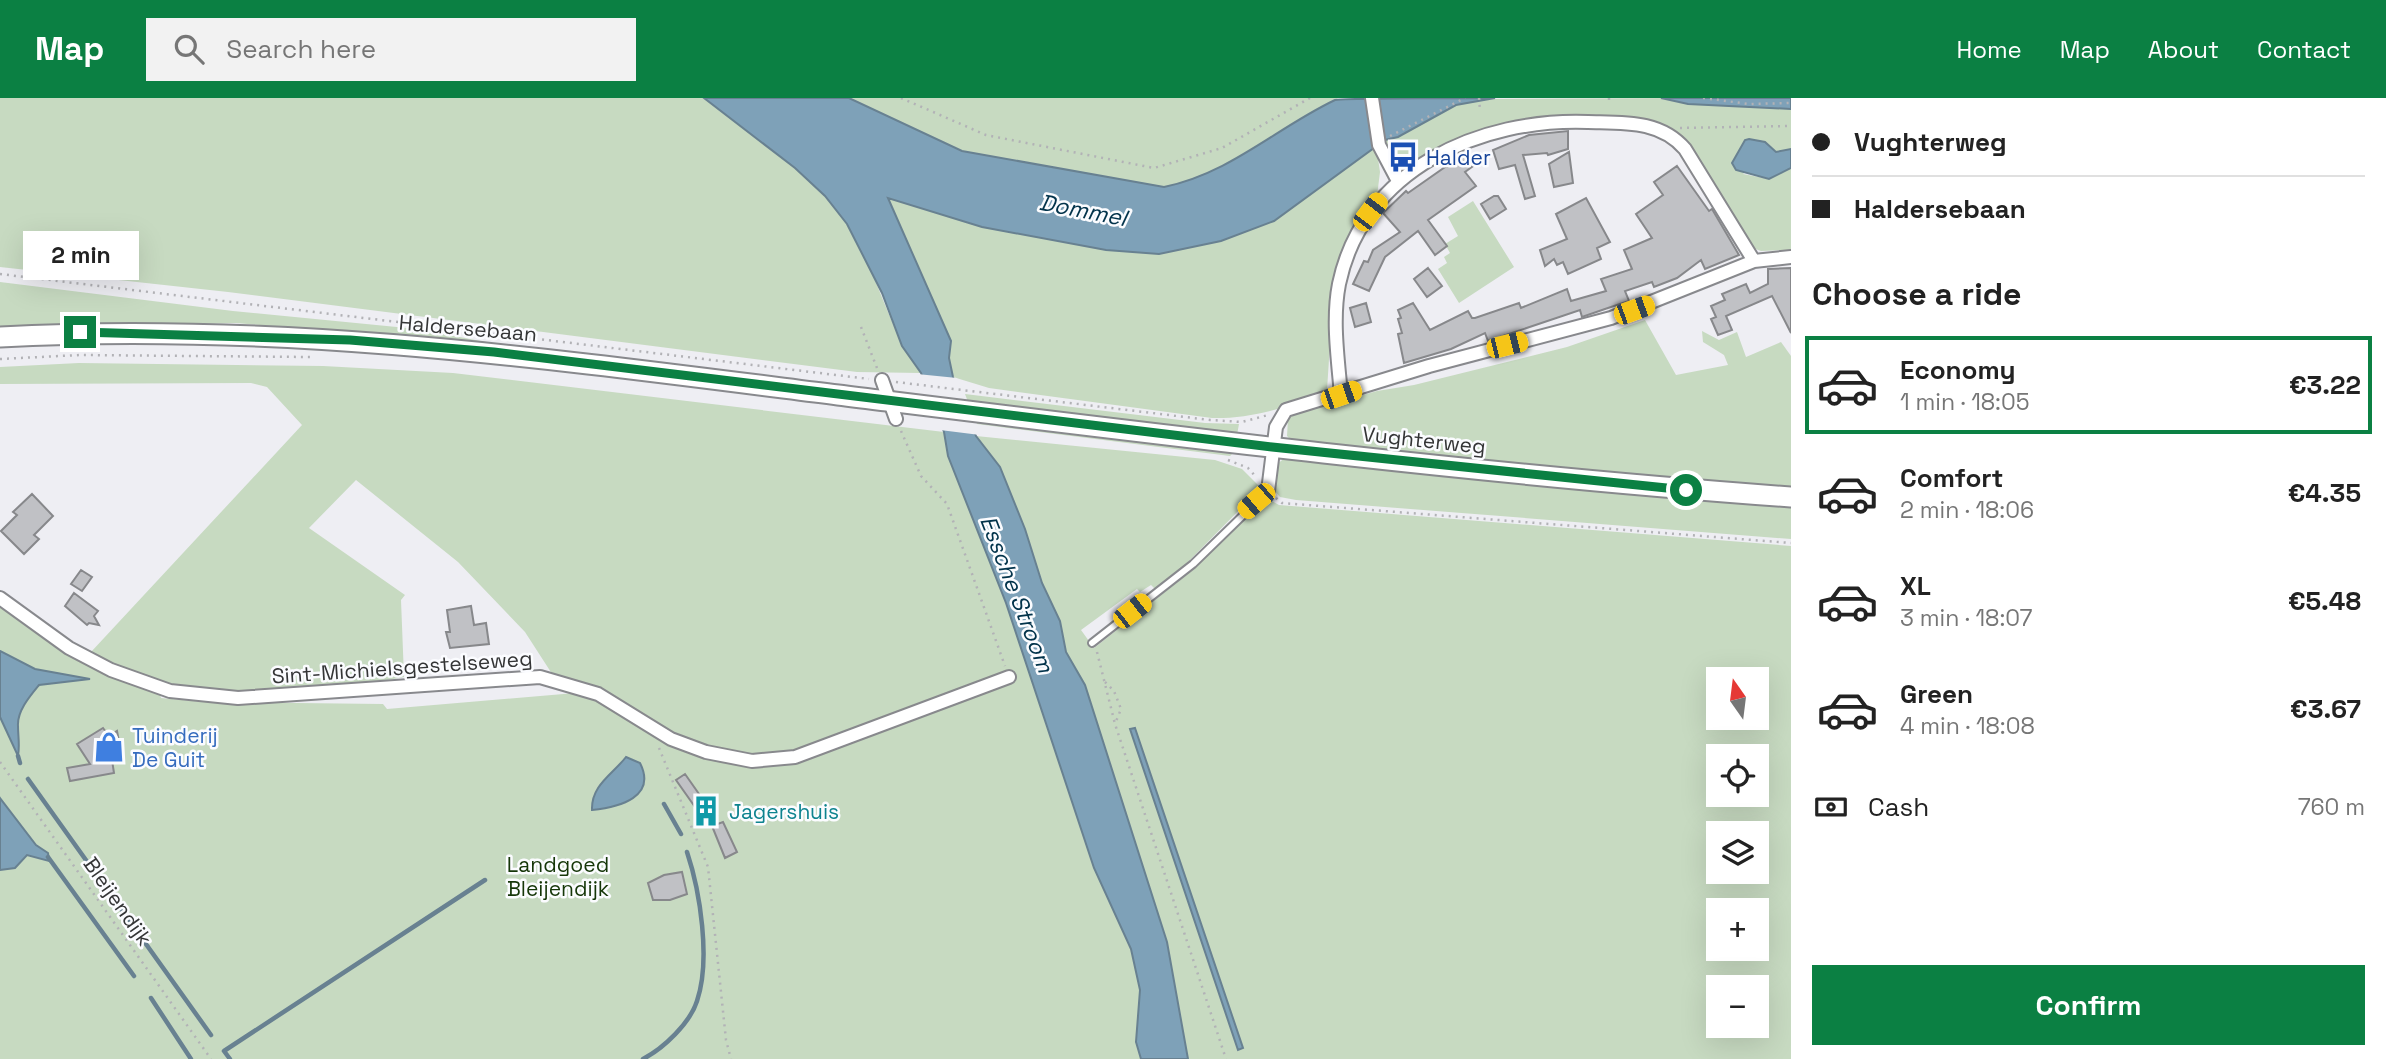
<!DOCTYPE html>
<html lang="en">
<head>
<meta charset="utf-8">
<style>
	body { margin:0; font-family:"Space Grotesk",sans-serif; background:#f2f2f2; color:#222; height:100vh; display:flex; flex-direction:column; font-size:26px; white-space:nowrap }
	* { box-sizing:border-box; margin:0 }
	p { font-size:23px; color:#767676 }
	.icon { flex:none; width:38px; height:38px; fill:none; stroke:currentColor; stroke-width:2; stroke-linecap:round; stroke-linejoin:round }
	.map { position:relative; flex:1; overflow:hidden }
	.drawer { display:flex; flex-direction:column; background:#fff; width:595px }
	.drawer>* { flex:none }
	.banner { display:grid; align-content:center; height:154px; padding:0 21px; background:#fff }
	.needle { width:46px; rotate:346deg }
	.buttons { position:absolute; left:1706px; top:569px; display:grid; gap:14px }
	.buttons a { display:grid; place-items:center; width:63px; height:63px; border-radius:0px; background:#fff; box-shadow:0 7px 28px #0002; font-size:35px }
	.end { position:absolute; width:32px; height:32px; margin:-16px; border:9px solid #0b8043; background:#fff; box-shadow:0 0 0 4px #fff }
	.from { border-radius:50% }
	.bubble { position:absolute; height:49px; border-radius:0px; background:#fff; box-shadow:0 7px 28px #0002; font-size:23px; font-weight:700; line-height:49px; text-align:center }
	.car { position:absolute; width:21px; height:42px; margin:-21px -10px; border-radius:9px; box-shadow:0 0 5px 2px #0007; background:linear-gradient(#f5c518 24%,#345 0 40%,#f5c518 0 76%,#345 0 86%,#f5c518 0) }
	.banner b { display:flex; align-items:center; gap:24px; height:66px; font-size:26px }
	.banner b+b { border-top:2px solid #e0e0e0 }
	.banner i { width:18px; height:18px; background:#222 }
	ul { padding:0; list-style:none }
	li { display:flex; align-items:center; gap:21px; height:98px; margin:0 14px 10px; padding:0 7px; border:4px solid transparent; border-radius:0px }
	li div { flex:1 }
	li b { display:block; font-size:26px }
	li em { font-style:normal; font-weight:700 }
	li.current { border-color:#0b8043 }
	li>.icon { width:63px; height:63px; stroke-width:1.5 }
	h2 { padding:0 21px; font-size:32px; line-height:84px }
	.pay { display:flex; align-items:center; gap:18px; height:77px; padding:0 21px; font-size:26px }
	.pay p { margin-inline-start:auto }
	.primary-button { display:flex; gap:14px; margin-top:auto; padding:14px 21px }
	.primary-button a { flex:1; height:80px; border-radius:0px; background:#0b8043; color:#fff; font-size:28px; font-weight:700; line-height:80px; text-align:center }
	header { display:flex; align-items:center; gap:42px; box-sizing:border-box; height:98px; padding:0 35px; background:#0b8043; color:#fff }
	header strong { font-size:33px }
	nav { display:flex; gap:38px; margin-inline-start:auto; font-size:24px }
	.search { width:490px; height:63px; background:#f2f2f2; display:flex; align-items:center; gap:18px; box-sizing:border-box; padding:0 24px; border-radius:0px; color:#767676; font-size:26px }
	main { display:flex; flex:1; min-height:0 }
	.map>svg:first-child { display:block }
	.green { fill:#c7dac1; fill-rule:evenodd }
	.water { fill:#7ea1b8; stroke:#688191; stroke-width:2 }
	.pier { fill:#eeeef3 }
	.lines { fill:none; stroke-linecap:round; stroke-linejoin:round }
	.stream { stroke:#688191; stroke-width:4.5 }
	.building { fill:#c0c1c5; stroke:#87888b; stroke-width:2 }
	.service-casing { stroke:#88898d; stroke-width:10 }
	.minor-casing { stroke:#88898d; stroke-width:16 }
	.secondary-casing { stroke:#88898d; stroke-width:23 }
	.path { stroke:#b2b2b6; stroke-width:2.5; stroke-dasharray:2 5; stroke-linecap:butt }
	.service { stroke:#fff; stroke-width:6 }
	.minor { stroke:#fff; stroke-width:12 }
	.secondary { stroke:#fff; stroke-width:19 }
	.route { stroke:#0b8043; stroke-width:9 }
	.labels { text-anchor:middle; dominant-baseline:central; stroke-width:5; stroke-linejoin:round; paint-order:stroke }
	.transit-label { font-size:21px; fill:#164399; stroke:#fbfcff; text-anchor:start }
	.street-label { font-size:21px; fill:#343536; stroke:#fbfcff }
	.shop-label { font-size:21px; fill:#366cbe; stroke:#fbfcff; text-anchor:start }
	.culture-label { font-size:21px; fill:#0d838f; stroke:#fbfcff; text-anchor:start }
	.park-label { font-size:21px; fill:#153608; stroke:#fbfcff }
	.water-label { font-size:23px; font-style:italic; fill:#02334b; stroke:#fbfcff }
</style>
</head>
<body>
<header>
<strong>Map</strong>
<div class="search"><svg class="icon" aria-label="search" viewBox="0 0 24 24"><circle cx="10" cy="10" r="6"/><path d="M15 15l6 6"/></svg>Search here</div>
<nav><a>Home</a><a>Map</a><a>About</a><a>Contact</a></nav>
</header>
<main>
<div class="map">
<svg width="1791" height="961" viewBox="0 0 1791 961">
	<rect width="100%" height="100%" fill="#eeeef3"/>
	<!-- green -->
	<path class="green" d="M 0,0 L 704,0 C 754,37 814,73 848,127 C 870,164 883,205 901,244 C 905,255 915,265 921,275 L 857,274 L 228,194 L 0,169 Z
		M 849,0 L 1338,0 C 1283,34 1228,75 1164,89 L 962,53 Z
		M 1672,0 L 1688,6 L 1791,11 L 1791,51 L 1780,54 L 1772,52 L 1743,76 L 1769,81 L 1791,70 L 1791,152 L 1761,153 L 1753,150 L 1658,26 L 1649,23 C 1580,18 1511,15 1447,45 C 1434,51 1422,61 1410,68 L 1394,64 L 1385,42 L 1398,39 L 1456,7 L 1484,1 Z
		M 1376,47 L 1380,74 L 1377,98 L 1365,114 L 1332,215 L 1327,292 C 1293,309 1249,321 1212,320 L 989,290 L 953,279 L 949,260 L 951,243 L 888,99 L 982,129 L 1106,152 L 1159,156 L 1274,123 Z
		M 1473,103 L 1514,169 L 1459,205 L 1438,171 L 1447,165 L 1444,159 L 1450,155 L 1445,146 L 1458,138 L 1448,119 Z
		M 0,184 L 233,213 L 417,231 L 507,248 L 236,225 L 0,231 Z
		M 1645,222 L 1676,277 L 1728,267 L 1724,257 L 1703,244 L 1702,233 L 1719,242 L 1737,234 L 1746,259 L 1781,244 L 1791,258 L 1791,394 L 1292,343 L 1287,338 L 1288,321 L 1293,317 L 1377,293 L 1414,287 L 1567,249 Z
		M 79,265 L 323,268 L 453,275 L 944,334 L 948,358 L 1006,505 L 1094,770 L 1131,851 L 1140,892 L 1136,944 L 1141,961 L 0,961 L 0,506 C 50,546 99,578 160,596 L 161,600 L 204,604 L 383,606 L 387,611 L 587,594 L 556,582 L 525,534 L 458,464 L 356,382 L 309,430 L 405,497 L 401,502 L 404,579 C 301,598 185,611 91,554 L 302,327 L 267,289 L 251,285 L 0,286 L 0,269 Z
		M 965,296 L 1205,325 L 1239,326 L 1237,337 L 968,304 Z
		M 975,320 L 1235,353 L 1230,358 L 977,326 Z
		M 976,338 L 1215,362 L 1242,371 L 1261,390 L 1182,470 L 1155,491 L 1151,487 L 1140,494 L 1137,491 L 1081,532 L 1094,550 L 1194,471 L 1256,410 L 1270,402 L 1279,407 L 1791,448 L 1791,961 L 1188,961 L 1167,844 L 1085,587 L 1066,554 L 1060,523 L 1042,485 L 1025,431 L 1000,369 ZM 1718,581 L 1757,581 L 1757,620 L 1718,620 ZM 1135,630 L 1242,950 L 1239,952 L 1131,632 ZM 1718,658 L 1757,658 L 1757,696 L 1718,696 ZM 1718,735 L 1757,735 L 1757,774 L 1718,774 ZM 1718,812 L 1757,812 L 1757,850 L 1718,850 ZM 1718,889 L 1757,889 L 1757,928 L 1718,928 Z
		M 1286,359 L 1791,405 L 1791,441 L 1296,402 L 1280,399 L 1274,392 L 1276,367 Z"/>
	<!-- water -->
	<path class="water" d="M 704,0 L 849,0 L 962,53 L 1164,89 C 1231,75 1276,30 1335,2 C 1350,0 1470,0 1495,0 L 1456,7 L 1398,39 L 1385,42 L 1274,123 L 1221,143 L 1159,156 L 1106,152 L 982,129 L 888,100 L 951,243 L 949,260 L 953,279 L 976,338 L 1000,369 L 1025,431 L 1042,485 L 1060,523 L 1066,554 L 1085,587 L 1167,844 L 1188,961 L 1141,961 L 1136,944 L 1140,892 L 1131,851 L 1094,770 L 1006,505 L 948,358 L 944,334 L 921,275 L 902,248 L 882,195 L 847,126 L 825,98 L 795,70 Z
		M 1661,0 L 1791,0 L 1791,11 L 1688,6 Z
		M 1749,41 L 1765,44 L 1776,54 L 1791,51 L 1791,70 L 1769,81 L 1736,72 L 1732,65 L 1745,42 Z
		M 0,553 L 35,571 L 90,581 L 39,587 C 30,598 17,613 18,628 C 18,639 20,647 18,658 L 0,619 Z
		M 1135,630 L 1243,950 L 1238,952 L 1130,631 Z
		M 626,659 L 640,665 C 657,699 620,709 592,712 C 591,687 613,676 626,659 Z
		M 0,700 L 36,747 L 48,755 L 49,763 L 27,757 L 15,770 L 0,772 Z"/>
	<!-- pier -->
	<path class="pier" d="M 917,276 L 957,280 L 980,337 L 940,332 Z"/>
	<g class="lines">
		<!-- stream -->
		<path class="stream" d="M 18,658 L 20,665
			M 28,681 L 211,937
			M 664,706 L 681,736
			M 48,759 L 134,878
			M 151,900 L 191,961
			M 230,961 L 224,953 L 485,782
			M 643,961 C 664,950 690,925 697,903 C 711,862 700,793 687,754"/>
	</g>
	<!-- building -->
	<path class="building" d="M 1568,33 L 1568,51 L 1548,57 L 1547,55 L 1523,57 L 1535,98 L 1525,101 L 1515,67 L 1499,71 L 1493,52 L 1529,37 Z
		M 1468,53 L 1476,66 L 1465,74 L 1476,88 L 1428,122 L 1447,148 L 1435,157 L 1418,133 L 1385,159 L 1369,193 L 1353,186 L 1364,163 L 1368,164 L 1373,152 L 1400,134 L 1383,115 L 1406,93 L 1408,95 Z
		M 1569,54 L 1573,85 L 1554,89 L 1549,66 Z
		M 1677,68 L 1709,113 L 1712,111 L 1739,157 L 1705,171 L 1701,162 L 1677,180 L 1654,189 L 1652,184 L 1625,193 L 1629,203 L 1605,211 L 1582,219 L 1580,212 L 1488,243 L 1485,235 L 1451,251 L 1404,265 L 1398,236 L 1402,235 L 1398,221 L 1401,220 L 1398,212 L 1413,205 L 1430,232 L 1468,213 L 1472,220 L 1475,220 L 1519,205 L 1521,210 L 1567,191 L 1571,203 L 1606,193 L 1601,181 L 1632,171 L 1624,152 L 1652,140 L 1636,116 L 1663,97 L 1654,84 Z
		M 1494,98 L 1498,98 L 1506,111 L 1490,121 L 1481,106 Z
		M 1586,100 L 1610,144 L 1597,150 L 1601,161 L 1568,176 L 1563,164 L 1557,167 L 1554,161 L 1545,168 L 1540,152 L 1567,141 L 1556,116 Z
		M 1428,170 L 1442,188 L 1427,199 L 1414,181 Z
		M 1791,170 L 1791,235 L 1772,198 L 1726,218 L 1732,232 L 1718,237 L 1711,221 L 1716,219 L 1711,208 L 1725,202 L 1722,196 L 1746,186 L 1750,195 L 1768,186 L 1768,171 Z
		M 1366,205 L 1371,224 L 1355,229 L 1350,210 Z
		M 32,396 L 53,418 L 34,437 L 39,441 L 24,456 L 1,433 L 17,417 L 13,414 Z
		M 81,472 L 92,479 L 82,493 L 71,486 Z
		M 74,495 L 98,513 L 94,518 L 99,527 L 89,525 L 87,527 L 65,508 Z
		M 471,508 L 474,527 L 486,525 L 489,546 L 450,550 L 446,534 L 450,534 L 447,512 Z
		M 103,630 L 109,638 L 117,633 L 122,660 L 112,662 L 114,675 L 70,683 L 67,670 L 90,666 L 77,646 Z
		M 685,676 L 704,703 L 711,701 L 717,717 L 701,723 L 695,709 L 676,682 Z
		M 723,724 L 737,754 L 725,760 L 712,728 Z
		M 682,774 L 687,796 L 670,802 L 653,802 L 648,785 L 664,777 Z"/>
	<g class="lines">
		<!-- service casing -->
		<g class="service-casing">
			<path id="service" d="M 1092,545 L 1193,466 L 1268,393"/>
		</g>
		<!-- minor casing -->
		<g class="minor-casing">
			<path id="minor" d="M 1372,0 L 1379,47 L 1398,83
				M 882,282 L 896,321
				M 1341,297 C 1338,261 1332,222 1339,186 C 1363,71 1480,20 1588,24 C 1624,25 1660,22 1685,51 L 1754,163
				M 1268,393 L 1276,329 L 1286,312 L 1429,268 L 1611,220 L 1754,163 L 1791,159
				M 0,500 L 69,550 L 111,572 L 170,593 L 238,600 L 540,579 L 598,596 L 671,641 L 706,654 L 752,663 L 795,659 L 1009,579"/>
		</g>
		<!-- secondary casing -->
		<g class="secondary-casing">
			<path id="secondary" d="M 0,239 C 281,223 560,262 838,297 C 1155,336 1472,376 1791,399"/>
		</g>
		<!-- path -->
		<path class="path" d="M 901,0 L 986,37 L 1154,70 L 1222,50 L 1310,0
			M 1479,0 L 1480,12
			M 1703,0 L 1749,6 L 1791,5
			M 1609,2 L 1609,0
			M 1680,30 L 1791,28
			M 1390,38 L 1465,0
			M 0,176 L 869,281
			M 861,229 L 877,270
			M 0,261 L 80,257 L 310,259
			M 896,284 L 1210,322 L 1242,324 L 1268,317
			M 901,333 L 921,378 L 947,406 L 1005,568
			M 1228,362 L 1248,370 L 1257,380
			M 1276,400 L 1282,405 L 1791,445
			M 1097,554 L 1115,626 L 1226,961
			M 1105,584 L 1114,593 L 1121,611 L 1115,626
			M 659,650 L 708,769 L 726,942 L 731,961
			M 0,664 L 211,961"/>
		<!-- service -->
		<use href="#service" class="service"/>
		<!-- minor -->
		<use href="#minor" class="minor"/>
		<!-- secondary -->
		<use href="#secondary" class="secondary"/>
	</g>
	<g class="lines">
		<!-- route -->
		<path class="route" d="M 80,234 L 350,242 L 494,254 L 1272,349 L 1686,392"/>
	</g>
	<!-- icons -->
	<defs>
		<g id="bus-bare" transform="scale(2.415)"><path d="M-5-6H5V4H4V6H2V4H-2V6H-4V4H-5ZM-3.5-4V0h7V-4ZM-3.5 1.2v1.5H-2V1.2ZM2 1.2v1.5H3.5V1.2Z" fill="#1a4fb4" stroke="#fbfcff" stroke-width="2.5" paint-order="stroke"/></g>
		<g id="shop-bare" transform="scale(2.415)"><path d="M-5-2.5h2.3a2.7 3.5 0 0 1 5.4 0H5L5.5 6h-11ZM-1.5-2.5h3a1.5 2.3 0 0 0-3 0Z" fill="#3f7fe0" stroke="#fbfcff" stroke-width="2.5" paint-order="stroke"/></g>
		<g id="building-bare" transform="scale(2.415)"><path d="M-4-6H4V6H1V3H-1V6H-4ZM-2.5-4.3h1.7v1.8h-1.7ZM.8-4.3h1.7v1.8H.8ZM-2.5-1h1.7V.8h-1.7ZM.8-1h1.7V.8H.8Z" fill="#0f9aa8" stroke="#fbfcff" stroke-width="2.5" paint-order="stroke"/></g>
	</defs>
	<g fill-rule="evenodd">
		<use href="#bus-bare" x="1403" y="59"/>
		<use href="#shop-bare" x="109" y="649"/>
		<use href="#building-bare" x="706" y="713"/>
	</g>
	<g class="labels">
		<!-- transit labels -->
		<g class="transit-label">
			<text x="1426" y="59">Halder</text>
		</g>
		<!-- street labels -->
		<g class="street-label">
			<text transform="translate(468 230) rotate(5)">Haldersebaan</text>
			<text transform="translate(1424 342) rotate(6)">Vughterweg</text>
			<text transform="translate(402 569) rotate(-4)">Sint-Michielsgestelseweg</text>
			<text transform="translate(118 803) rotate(55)">Bleijendijk</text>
		</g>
		<!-- shop labels -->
		<g class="shop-label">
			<text x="132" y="637">Tuinderij<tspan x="132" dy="24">De Guit</tspan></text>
		</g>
		<!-- culture labels -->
		<g class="culture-label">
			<text x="729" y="713">Jagershuis</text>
		</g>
		<!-- park labels -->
		<g class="park-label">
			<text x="558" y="766">Landgoed<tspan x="558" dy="24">Bleijendijk</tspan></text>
		</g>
		<!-- water labels -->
		<g class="water-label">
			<text transform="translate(1083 112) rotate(11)">Dommel</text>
			<text transform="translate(1017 496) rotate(69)">Essche Stroom</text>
		</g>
	</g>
</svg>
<div class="buttons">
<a><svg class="needle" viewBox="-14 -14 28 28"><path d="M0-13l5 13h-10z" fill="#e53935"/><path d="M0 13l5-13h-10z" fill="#767676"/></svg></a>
<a><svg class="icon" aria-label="locate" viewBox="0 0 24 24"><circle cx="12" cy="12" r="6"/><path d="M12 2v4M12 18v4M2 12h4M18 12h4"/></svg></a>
<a><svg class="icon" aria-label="layers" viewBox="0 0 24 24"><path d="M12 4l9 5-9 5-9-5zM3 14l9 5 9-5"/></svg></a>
<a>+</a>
<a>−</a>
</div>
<i class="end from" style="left:1686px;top:392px"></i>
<i class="end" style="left:80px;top:234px"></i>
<div class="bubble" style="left:23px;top:133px;width:116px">2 min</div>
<i class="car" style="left:1370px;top:114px;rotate:37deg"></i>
<i class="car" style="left:1634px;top:212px;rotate:70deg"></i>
<i class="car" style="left:1507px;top:247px;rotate:76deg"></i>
<i class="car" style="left:1341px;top:297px;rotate:71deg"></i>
<i class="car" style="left:1256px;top:403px;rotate:229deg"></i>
<i class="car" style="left:1132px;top:513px;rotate:52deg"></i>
</div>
<section class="drawer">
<div class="banner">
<b><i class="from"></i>Vughterweg</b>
<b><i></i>Haldersebaan</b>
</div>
<h2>Choose a ride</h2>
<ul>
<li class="current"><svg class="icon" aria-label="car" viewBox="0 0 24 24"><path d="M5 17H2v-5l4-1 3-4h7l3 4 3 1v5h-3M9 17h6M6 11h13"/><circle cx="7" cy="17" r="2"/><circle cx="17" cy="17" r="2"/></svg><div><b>Economy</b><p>1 min · 18:05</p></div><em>€3.22</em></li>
<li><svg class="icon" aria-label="car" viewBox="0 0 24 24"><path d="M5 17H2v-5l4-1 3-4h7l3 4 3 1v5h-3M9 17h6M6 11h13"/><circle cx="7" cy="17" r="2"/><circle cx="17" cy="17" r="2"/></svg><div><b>Comfort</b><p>2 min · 18:06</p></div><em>€4.35</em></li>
<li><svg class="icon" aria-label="car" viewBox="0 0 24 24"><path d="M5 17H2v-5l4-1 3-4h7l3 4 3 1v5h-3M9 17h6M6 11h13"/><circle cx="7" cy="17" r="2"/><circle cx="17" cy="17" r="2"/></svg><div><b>XL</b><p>3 min · 18:07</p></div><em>€5.48</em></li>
<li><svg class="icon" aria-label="car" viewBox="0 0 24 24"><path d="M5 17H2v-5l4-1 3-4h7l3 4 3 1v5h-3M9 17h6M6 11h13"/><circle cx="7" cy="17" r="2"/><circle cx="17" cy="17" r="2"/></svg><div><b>Green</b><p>4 min · 18:08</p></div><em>€3.67</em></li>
</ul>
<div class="pay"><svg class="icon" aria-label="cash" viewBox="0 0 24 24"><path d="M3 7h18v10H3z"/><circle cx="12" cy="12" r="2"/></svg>Cash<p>760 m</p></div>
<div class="primary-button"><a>Confirm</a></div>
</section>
</main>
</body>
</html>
